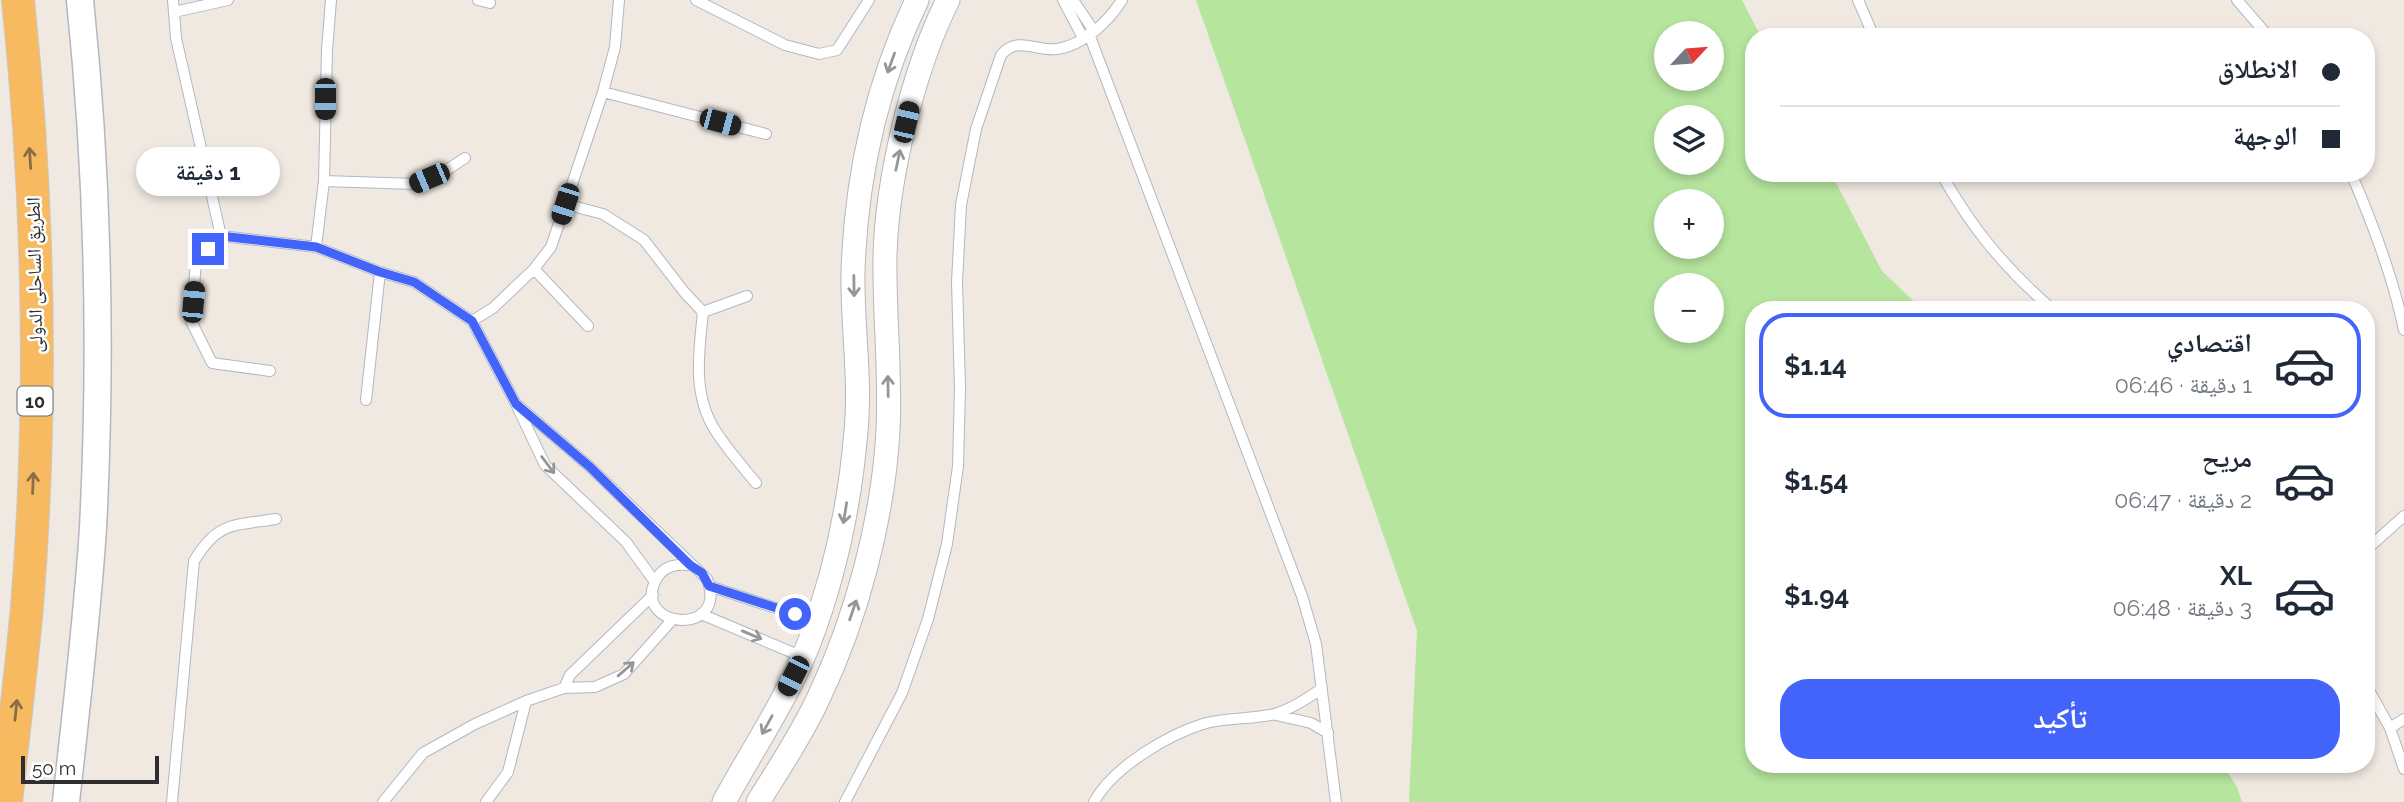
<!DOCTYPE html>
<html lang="ar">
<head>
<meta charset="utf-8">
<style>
	body { margin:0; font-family:Raleway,"Noto Naskh Arabic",sans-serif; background:#f6f6f7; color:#1f2937; direction:rtl; height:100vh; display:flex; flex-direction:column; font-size:26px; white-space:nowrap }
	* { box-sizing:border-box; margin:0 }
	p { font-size:23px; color:#747a83 }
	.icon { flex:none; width:38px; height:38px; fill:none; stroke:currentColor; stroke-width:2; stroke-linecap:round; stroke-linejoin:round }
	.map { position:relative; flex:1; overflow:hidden; direction:ltr }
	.sheet { position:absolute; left:1745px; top:301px; width:630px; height:472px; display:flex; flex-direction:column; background:#fff; border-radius:28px; box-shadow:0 4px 10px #0003; direction:rtl }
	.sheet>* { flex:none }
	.banner { position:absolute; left:1745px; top:28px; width:630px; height:154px; border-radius:28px; box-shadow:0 4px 10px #0003; direction:rtl; display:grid; align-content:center; height:154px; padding:0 35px; background:#fff }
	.needle { width:46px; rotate:64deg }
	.tools { position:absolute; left:1654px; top:21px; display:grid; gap:14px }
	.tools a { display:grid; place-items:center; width:70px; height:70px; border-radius:50%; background:#fff; box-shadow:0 4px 10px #0003; font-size:35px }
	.scale { position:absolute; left:21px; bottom:18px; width:138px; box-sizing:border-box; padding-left:7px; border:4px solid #2e2e2e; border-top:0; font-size:19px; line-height:24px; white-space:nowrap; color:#2e2e2e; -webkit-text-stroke:5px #fff; paint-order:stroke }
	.end { position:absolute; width:32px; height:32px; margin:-16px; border:9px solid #4264fb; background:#fff; box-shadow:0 0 0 4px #fff }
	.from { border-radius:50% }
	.bubble { position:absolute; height:49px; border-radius:24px; background:#fff; box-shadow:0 4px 10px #0003; font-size:23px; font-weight:700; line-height:49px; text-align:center; direction:rtl }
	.car { position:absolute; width:21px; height:42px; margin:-21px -10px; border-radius:9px; box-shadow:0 0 5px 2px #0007; background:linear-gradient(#222 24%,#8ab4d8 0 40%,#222 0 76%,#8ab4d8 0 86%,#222 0) }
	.banner b { display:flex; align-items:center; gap:24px; height:66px; font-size:26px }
	.banner b+b { border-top:2px solid #e0e1e3 }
	.banner i { width:18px; height:18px; background:#1f2937 }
	ul { padding:12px 0 0; list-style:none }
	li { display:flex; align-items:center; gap:21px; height:105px; margin:0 14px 10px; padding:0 21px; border:4px solid transparent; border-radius:28px }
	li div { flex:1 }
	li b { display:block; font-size:26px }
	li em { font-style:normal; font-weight:700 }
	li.current { border-color:#4264fb }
	li>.icon { width:63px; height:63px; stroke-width:1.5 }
	.action { display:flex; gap:14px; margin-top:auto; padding:14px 35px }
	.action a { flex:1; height:80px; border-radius:28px; background:#4264fb; color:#fff; font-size:28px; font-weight:700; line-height:80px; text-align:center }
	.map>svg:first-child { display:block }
	.green { fill:#b6e59e; fill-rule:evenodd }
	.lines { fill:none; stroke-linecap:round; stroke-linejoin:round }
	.service-casing { stroke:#b4b7c1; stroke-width:12 }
	.tertiary-casing { stroke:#b4b7c1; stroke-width:25 }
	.secondary-casing { stroke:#b4b7c1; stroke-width:29 }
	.trunk-casing { stroke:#c9c9c9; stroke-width:34 }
	.service { stroke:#fff; stroke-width:10 }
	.tertiary { stroke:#fff; stroke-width:23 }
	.secondary { stroke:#fff; stroke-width:26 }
	.trunk { stroke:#f8ba60; stroke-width:32 }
	.oneway { stroke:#969696 }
	.oneway2 { stroke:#896d44 }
	.route { stroke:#4264fb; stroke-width:9 }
	.labels { text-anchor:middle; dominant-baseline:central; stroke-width:5; stroke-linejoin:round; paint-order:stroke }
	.shield { fill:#fff; stroke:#6d6d6d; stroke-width:2 }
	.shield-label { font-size:18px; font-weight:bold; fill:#2e2e2e }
	.street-label { font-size:19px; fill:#2e2e2e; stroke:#fff }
</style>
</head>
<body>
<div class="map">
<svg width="2404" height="802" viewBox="0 0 2404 802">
	<rect width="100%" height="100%" fill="#efe9e1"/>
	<!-- green -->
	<path class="green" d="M 1196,0 L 1742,0 L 1761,37 L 1754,37 L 1754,173 L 1831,173 L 1882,271 L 1923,310 L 1754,310 L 1754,765 L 2223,765 L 2237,787 L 2242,802 L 1409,802 L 1417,631 ZM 1666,33 L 1712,33 L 1712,79 L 1666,79 ZM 1666,117 L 1712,117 L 1712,163 L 1666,163 ZM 1666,201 L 1712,201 L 1712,247 L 1666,247 ZM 1666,285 L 1712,285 L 1712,331 L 1666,331 Z"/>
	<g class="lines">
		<!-- service casing -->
		<g class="service-casing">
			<path id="service" d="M 173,0 L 176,38 L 221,236
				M 478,0 L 490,3
				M 696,0 L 785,45 L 819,54 L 837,50 L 869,0
				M 1063,0 L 1083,38
				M 1073,0 L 1094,31
				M 1858,0 L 1874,37
				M 2237,0 L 2269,37
				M 174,12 L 228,0
				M 1089,34 L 1302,596 L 1316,644 L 1336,802
				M 603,92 L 766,134
				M 1941,173 C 1972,229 2005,268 2053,310
				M 2351,173 C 2373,224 2393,276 2404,330
				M 324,181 L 416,184 L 442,173 L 465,158
				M 565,204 L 603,214 L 644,240 L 685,293 L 703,312 L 747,296
				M 316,247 L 324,181 L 327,50 L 331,0
				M 534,269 L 588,326
				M 703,312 C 699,351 692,394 715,430 C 727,449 742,466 756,483
				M 472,321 L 493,308 L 534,269 L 551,247 L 603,92 L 615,47 L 619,0
				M 270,371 L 212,363 L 191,321 L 196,262 L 221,236 L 316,247 L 380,272 L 414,282 L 472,321 L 516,404 L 545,465 L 626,542 L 655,582
				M 366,400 L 380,272
				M 520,407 L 590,467 L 707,579 C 730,639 628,628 657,578 C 665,565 677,564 690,565
				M 2366,550 L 2404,516
				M 709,586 L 815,621
				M 701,614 L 803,657
				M 2366,685 L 2390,728 L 2404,769
				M 564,688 L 570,675 L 653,595
				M 1276,715 L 1311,723 L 1328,733
				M 2390,728 L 2404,719
				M 172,802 L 194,561 C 218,521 233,526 276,519
				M 383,802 L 423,753 L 475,724 L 526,701 L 564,688 L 595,687 L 624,674 L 672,620
				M 486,802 L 508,772 L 526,701
				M 845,802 L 902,693 L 928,619 L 947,544 L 958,466 L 960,388 L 957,282 L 961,205 L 976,129 L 1001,55 C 1018,35 1036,52 1057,49 C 1084,45 1108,22 1122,0
				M 1094,802 C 1113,767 1169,734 1206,723 C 1226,718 1249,719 1270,715 C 1289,711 1307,699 1322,688"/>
		</g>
		<!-- tertiary casing -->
		<g class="tertiary-casing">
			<path id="tertiary" d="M 724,802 C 752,750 787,699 809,643 C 835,575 850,503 856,431 C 861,378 852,325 853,272 C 856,177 876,86 917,0
				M 758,802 C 779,768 802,734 819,697 C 857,617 883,519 888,431 C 891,373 884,314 885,256 C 887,178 913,70 948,0"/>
		</g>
		<!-- secondary casing -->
		<g class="secondary-casing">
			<path id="secondary" d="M 66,802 C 76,711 87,620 93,528 C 102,352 98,175 80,0"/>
		</g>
		<!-- trunk casing -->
		<g class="trunk-casing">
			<path id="trunk" d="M 6,802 C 13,737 21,672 27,607 C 43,406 39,201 18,0"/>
		</g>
		<!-- service -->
		<use href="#service" class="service"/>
		<!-- tertiary -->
		<use href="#tertiary" class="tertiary"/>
		<!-- secondary -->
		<use href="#secondary" class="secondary"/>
		<!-- trunk -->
		<use href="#trunk" class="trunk"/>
	</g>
	<!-- one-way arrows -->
	<defs><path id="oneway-shaft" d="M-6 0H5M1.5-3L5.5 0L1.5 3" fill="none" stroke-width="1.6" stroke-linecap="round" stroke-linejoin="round" transform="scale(1.75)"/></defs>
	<g class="oneway">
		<use href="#oneway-shaft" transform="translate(891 63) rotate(110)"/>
		<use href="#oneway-shaft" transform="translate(898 160) rotate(-78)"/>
		<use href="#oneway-shaft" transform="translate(854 286) rotate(89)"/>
		<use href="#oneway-shaft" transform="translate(888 386) rotate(-91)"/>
		<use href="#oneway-shaft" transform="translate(548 465) rotate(53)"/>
		<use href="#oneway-shaft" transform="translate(845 513) rotate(99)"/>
		<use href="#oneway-shaft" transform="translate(853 610) rotate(-71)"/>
		<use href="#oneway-shaft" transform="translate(752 635) rotate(23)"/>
		<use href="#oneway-shaft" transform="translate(626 669) rotate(-41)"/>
		<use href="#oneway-shaft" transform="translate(767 725) rotate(119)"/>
	</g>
	<g class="oneway2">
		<use href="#oneway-shaft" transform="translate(30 158) rotate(-94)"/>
		<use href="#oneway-shaft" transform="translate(33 483) rotate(-88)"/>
		<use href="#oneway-shaft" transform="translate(16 710) rotate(-84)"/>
	</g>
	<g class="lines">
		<!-- route -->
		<path class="route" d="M 208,249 L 221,236 L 316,247 L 380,272 L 414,282 L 472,321 L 516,404 L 590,467 L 690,565 L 702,573 L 709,586 L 795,614"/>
	</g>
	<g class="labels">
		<!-- shield labels -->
		<rect class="shield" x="17.5" y="386.5" width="35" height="29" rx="5"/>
		<g class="shield-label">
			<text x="35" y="401">10</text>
		</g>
		<!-- street labels -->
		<g class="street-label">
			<text transform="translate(34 275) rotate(-91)">الطريق الساحلى الدولى</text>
		</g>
	</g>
</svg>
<div class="tools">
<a><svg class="needle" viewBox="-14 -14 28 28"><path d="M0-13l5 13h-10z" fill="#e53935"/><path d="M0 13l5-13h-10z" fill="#747a83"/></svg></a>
<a><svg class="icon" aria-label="layers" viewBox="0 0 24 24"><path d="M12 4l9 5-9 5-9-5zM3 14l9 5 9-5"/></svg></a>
<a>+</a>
<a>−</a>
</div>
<div class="scale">50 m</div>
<i class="end from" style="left:795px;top:614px"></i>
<i class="end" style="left:208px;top:249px"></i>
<div class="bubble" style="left:136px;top:147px;width:144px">1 دقيقة</div>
<i class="car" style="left:325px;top:99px;rotate:180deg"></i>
<i class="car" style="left:720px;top:122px;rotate:105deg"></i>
<i class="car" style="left:906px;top:122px;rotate:13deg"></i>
<i class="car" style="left:429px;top:178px;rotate:247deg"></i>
<i class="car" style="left:565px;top:204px;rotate:198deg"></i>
<i class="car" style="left:193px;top:302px;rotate:5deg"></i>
<i class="car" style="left:793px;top:676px;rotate:207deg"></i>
<div class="banner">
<b><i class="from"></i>الانطلاق</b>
<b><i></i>الوجهة</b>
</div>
<section class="sheet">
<ul>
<li class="current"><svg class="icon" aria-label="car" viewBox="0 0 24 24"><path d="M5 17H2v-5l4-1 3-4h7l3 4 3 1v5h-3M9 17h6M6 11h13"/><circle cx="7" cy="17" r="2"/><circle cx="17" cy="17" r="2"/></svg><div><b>اقتصادي</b><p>1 دقيقة · 06:46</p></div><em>$1.14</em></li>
<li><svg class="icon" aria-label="car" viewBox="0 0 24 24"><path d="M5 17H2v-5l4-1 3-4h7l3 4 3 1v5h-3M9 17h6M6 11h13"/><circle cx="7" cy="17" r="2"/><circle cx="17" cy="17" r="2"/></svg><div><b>مريح</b><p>2 دقيقة · 06:47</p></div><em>$1.54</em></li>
<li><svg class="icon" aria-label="car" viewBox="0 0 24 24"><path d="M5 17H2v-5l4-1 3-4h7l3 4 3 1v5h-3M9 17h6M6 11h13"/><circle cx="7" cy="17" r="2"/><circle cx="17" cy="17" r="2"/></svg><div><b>XL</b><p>3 دقيقة · 06:48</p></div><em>$1.94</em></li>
</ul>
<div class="action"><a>تأكيد</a></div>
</section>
</div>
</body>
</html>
